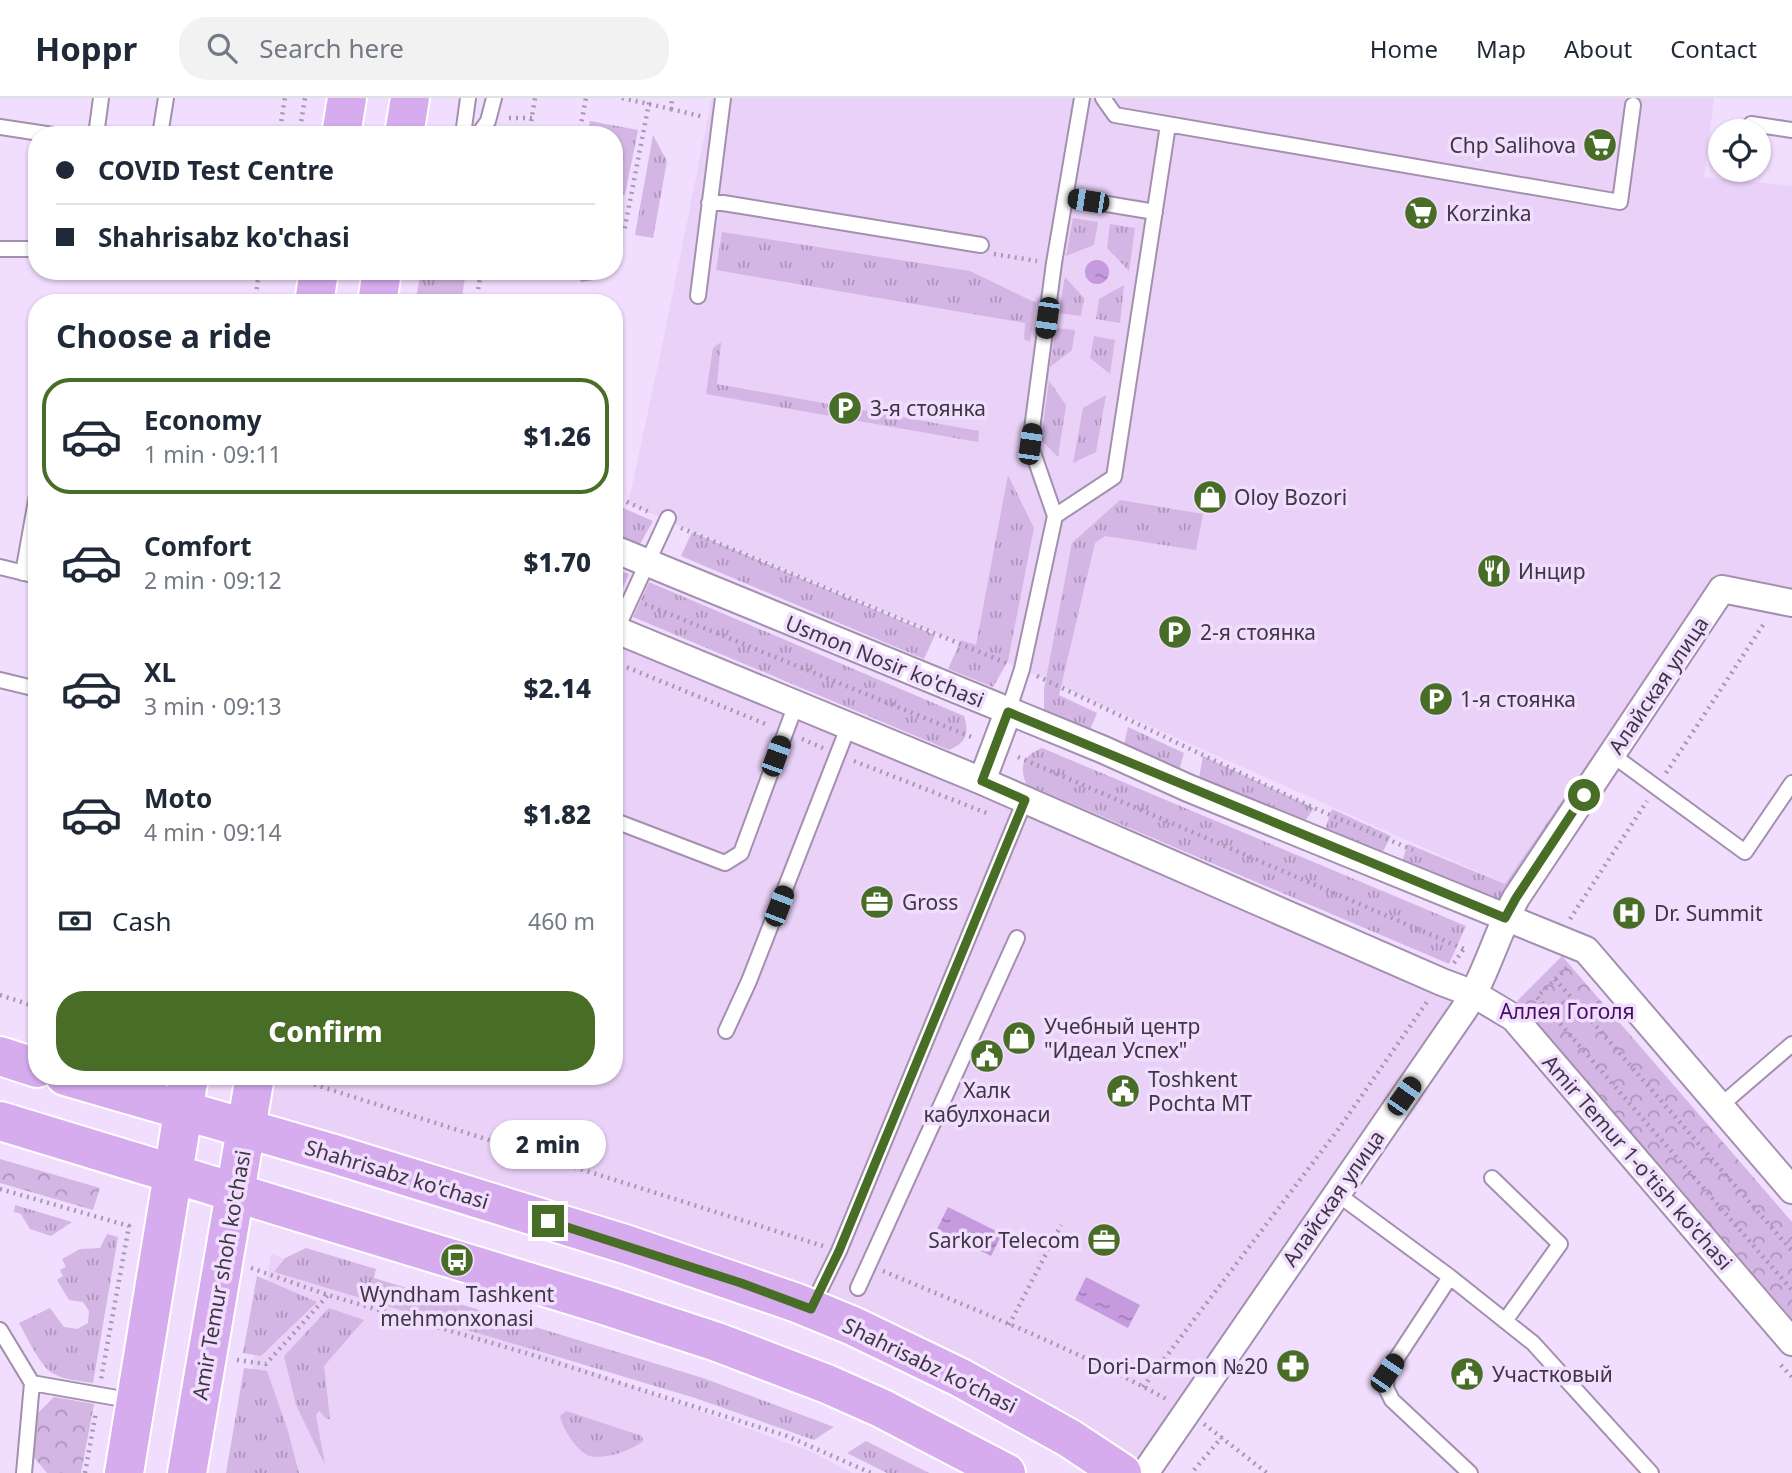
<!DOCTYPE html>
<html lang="en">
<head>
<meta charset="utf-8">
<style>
	body { margin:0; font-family:"Noto Sans",sans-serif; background:#f2f2f3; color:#1f2937; height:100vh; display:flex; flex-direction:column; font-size:26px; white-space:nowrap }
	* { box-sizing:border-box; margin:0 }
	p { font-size:23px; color:#747a83 }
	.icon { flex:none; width:38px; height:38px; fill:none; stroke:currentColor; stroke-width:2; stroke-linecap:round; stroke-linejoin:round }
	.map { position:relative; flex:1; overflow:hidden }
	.sheet { position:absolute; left:28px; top:196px; width:595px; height:791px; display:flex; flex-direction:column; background:#fff; border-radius:28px; box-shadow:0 2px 5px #0004 }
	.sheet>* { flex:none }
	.top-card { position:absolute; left:28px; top:28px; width:595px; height:154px; border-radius:28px; box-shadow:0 2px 5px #0004; display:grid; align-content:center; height:154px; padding:0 28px; background:#fff }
	.controls { position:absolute; left:1708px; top:21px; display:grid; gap:14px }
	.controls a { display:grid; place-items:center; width:63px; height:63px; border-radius:50%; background:#fff; box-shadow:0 2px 5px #0004; font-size:35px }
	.end { position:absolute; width:32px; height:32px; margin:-16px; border:9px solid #486d26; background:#fff; box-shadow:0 0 0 4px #fff }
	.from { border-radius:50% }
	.bubble { position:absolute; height:49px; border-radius:24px; background:#fff; box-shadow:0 2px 5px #0004; font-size:23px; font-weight:800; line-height:49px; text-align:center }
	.car { position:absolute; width:21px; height:42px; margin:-21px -10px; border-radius:9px; box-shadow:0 0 5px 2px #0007; background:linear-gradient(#222 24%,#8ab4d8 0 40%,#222 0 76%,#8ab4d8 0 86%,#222 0) }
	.top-card b { display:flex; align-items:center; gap:24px; height:66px; font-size:26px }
	.top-card b+b { border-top:2px solid #e0e1e3 }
	.top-card i { width:18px; height:18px; background:#1f2937 }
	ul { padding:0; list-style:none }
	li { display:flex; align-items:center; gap:21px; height:116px; margin:0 14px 10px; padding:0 14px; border:4px solid transparent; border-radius:28px }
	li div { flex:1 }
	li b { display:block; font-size:26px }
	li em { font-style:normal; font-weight:800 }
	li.selected { border-color:#486d26 }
	li>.icon { width:63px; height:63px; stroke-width:1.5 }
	h2 { padding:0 28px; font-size:32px; line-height:84px }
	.pay { display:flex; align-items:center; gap:18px; height:77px; padding:0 28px; font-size:26px }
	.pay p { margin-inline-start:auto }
	.action { display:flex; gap:14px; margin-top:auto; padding:14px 28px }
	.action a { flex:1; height:80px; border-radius:28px; background:#486d26; color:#fff; font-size:28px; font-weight:800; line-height:80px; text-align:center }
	header { display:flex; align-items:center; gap:42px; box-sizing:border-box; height:98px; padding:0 35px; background:#fff; border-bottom:2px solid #e0e1e3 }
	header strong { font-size:33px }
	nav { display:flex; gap:38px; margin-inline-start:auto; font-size:24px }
	.search { width:490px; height:63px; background:#f2f2f3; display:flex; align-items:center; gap:18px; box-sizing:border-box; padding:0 24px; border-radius:28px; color:#747a83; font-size:26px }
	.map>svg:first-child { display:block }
	.built { fill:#e9d1f8 }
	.grass { fill:url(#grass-tufts) }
	.forest { fill:url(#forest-crowns) }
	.water { fill:url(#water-ripples) }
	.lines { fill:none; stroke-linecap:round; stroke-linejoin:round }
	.lane-casing { stroke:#a390af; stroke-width:18 }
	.street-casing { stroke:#a390af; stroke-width:30 }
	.primary-casing { stroke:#fff; stroke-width:42 }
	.path { stroke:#a798b1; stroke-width:4.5; stroke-dasharray:2 5; stroke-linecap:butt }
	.lane { stroke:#fff; stroke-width:14 }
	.street { stroke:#fff; stroke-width:26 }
	.primary { stroke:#d6acee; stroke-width:38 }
	.route { stroke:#486d26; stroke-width:9 }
	.labels { text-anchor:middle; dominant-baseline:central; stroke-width:7; stroke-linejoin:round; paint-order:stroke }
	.poi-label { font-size:21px; fill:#3e3642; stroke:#f1ddfe; text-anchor:start }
	.street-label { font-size:21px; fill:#3e3642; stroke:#f1ddfe }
	.park-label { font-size:21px; fill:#460d60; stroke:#f1ddfe }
</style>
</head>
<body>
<header>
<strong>Hoppr</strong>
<div class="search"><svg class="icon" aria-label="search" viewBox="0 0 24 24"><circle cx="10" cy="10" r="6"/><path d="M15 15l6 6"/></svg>Search here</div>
<nav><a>Home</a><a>Map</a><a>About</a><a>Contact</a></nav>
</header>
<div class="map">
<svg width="1792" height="1375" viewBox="0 0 1792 1375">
	<defs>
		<pattern id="grass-tufts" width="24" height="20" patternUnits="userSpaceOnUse" patternTransform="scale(1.75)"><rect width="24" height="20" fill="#d3b6e4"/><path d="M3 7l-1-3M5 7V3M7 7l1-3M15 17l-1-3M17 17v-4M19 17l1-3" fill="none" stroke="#ad95ba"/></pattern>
		<pattern id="forest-crowns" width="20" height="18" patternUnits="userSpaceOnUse" patternTransform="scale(1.75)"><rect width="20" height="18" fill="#d3b6e4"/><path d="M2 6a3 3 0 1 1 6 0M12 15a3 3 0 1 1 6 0" fill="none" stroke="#ad95ba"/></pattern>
		<pattern id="water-ripples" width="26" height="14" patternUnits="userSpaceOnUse" patternTransform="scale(1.75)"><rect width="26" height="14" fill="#c59adf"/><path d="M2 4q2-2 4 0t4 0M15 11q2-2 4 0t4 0" fill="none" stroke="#a17eb6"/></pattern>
	</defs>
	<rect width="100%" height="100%" fill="#f1ddfe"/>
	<!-- built -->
	<path class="built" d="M 712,0 L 1714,0 L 1704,79 L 1792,88 L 1792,510 L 1719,498 L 1521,793 L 1022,571 L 626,405 L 631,393 L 666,229 Z
		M 614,531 L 1474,896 L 1145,1375 L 961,1280 L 246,1031 L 255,978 L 614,978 Z
		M 271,1156 L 812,1354 L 852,1375 L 235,1375 Z"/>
	<!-- grass -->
	<path class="grass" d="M 590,23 L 638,32 L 625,97 L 614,95 L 614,37 L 587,37 Z
		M 653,37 L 667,63 L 653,140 L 635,137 Z
		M 1073,120 L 1098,124 L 1094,147 L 1066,158 Z
		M 1110,126 L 1135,130 L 1129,173 L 1107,150 Z
		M 722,134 L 970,173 L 1036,205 L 1030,244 L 1024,241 L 1025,225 L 716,172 Z
		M 421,173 L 466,173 L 461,205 L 415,205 Z
		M 1065,179 L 1084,200 L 1081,218 L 1059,215 Z
		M 1124,187 L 1120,225 L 1096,221 L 1099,201 Z
		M 1055,230 L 1075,232 L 1072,252 L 1050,269 Z
		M 1094,238 L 1115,242 L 1110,276 L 1090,260 Z
		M 721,244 L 717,286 L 979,333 L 978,344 L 706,296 L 713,250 Z
		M 1049,283 L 1066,307 L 1058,359 L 1041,342 Z
		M 1106,297 L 1096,354 L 1073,365 L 1083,310 Z
		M 1008,377 L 1034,430 L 1008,563 L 993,589 L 948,571 L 961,542 L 976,547 Z
		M 1120,402 L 1203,416 L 1196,452 L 1105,438 L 1095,445 L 1059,597 L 1097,615 L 1090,632 L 1044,612 L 1044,591 L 1072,445 Z
		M 614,406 L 653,423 L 640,446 L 614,435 Z
		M 692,434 L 935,537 L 924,561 L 681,458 Z
		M 614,470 L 629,476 L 614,511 Z
		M 649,484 L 964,618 C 970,635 966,645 949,652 L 633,519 Z
		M 1686,522 L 1508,806 L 1401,766 L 1408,746 L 1505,786 Z
		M 1128,629 L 1184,655 L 1179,673 L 1124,647 Z
		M 1042,650 L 1466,828 L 1449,866 L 1026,686 C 1019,666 1023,658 1042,650 Z
		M 1203,658 L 1314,710 L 1303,726 L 1199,680 Z
		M 1332,711 L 1391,738 L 1380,759 L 1324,734 Z
		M 15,1107 L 72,1124 L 51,1138 L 30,1131 L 21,1116 L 14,1114 Z
		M 107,1136 L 118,1139 L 93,1285 C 80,1283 65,1282 54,1276 C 41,1270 27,1239 19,1225 L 50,1210 L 64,1229 L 77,1231 L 88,1225 L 89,1213 L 83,1204 L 69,1202 L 57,1182 L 63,1178 L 60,1172 L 66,1169 L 62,1161 L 80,1151 L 100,1150 Z
		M 306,1150 L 376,1171 L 374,1180 L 703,1280 L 834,1329 L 814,1342 L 695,1300 L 274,1174 L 285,1160 Z
		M 257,1178 L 317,1204 L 261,1258 L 243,1255 Z
		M 329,1210 L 364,1222 L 324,1268 L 330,1321 L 327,1321 L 319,1313 L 316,1317 L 325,1367 L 296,1307 L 284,1258 Z
		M 244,1270 L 267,1273 L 288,1333 L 299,1375 L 226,1375 Z
		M 566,1313 L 642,1338 L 643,1343 C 633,1352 604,1362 590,1358 C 578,1355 562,1330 560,1318 Z
		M 866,1343 L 929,1375 L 887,1375 L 847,1355 Z"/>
	<!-- forest -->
	<path class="forest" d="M 1562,858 L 1792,1124 L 1792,1221 L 1517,903 Z
		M 0,1061 L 100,1090 L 93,1112 L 0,1085 Z
		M 54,1299 L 94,1306 L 81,1375 L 47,1375 L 33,1358 L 34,1319 Z"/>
	<!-- water -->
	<path class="water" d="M1085 174a12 12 0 1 1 24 0a12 12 0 1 1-24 0Z
		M 567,173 L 608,173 L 600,181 L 582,184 Z
		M 948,1109 L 1002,1136 L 991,1158 L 937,1131 Z
		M 1086,1179 L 1140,1207 L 1128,1230 L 1075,1202 Z"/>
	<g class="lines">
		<!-- lane casing -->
		<g class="lane-casing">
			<path id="lane" d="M 1103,0 L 1115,17 L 1620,104 L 1633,7
				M 1751,26 L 1792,32
				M 0,29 L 53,37
				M 96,37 L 101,0
				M 160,37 L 166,0
				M 463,37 L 468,0
				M 478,37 L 488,23 L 494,0
				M 1065,99 L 1155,114
				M 709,105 L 723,105 L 981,147
				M 0,151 L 37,151
				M 698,198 L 723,0
				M 1055,418 L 1114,379 L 1168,27
				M 0,469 L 37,478
				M 23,475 L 37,397
				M 615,535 L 668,420
				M 0,582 L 37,591
				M 1008,614 L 1022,571 L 1055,418 L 1030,346 L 1054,165 L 1082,0
				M 1611,656 L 1745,754 L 1792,685
				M 618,724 L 725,765 L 741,755 L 796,606
				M 726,933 L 749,883 L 849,627
				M 1720,1008 L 1792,946
				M 1492,1080 L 1560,1146 L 1505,1223
				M 1336,1095 L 1450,1179
				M 858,1190 L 1017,840
				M 811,1210 L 839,1153 L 1025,702
				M 0,1232 L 32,1285 L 134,1303
				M 24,1375 L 32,1285
				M 1470,1375 L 1392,1302 L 1386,1290 L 1387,1275 L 1450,1179 L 1533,1245 L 1651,1375"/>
		</g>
		<!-- street casing -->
		<g class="street-casing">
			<path id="street" d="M 614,451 L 1104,652 L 1188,690 L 1586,852 L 1792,1092
				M 614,531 L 982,683 L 1442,884 L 1474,896 L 1514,920 L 1792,1244
				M 982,683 L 1008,614
				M 1145,1375 L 1463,913 C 1486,878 1496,837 1516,800 L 1722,491 L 1792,505"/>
		</g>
		<!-- primary casing -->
		<g class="primary-casing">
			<path id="primary" d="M 341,37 L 347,0
				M 404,37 L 410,0
				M 314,205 L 319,173
				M 377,205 L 382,173
				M 0,958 L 37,970
				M 65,978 L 334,1056 L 628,1147 L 797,1205 L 853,1228 L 961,1280 L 1069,1340 L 1122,1375
				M 0,1023 L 604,1207 L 717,1244 L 827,1286 L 881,1310 L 1006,1375
				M 124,1375 L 189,978
				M 187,1375 L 255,978"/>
		</g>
		<!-- path -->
		<path class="path" d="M 622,0 L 671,11 L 672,0
			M 671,11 L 704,19
			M 509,20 L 532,20
			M 279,37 L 285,0
			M 299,37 L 305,0
			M 529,37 L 535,0
			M 579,37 L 586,0
			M 614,132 L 624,134 L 650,0
			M 994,156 L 1037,163
			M 255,205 L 259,173
			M 476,205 L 481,173
			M 614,398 L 651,415
			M 681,430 L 1006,565
			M 645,506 L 974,640
			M 614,564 L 768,627
			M 1037,578 L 1314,710 L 1413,752
			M 802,641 L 823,650
			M 1018,659 L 1464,851
			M 854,663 L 989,716
			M 1666,675 L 1765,524
			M 1570,821 L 1647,703
			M 1454,865 L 1465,849
			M 1567,870 L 1537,899 L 1792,1192
			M 1555,881 L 1792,1153
			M 0,897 L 37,909
			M 297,978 L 297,981 L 823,1148
			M 0,1091 L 129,1128 L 101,1281
			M 251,1170 L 328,1197 L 526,1255 L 787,1338 L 871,1375
			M 883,1173 C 978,1213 1077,1252 1168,1302
			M 1009,1227 L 1061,1127
			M 237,1262 L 266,1266 L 328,1197
			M 1781,1267 L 1792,1279
			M 1143,1289 L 1340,1029 L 1427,904
			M 1204,1326 L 1267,1375
			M 1194,1372 L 1222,1339
			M 85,1375 L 96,1314"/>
		<!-- lane -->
		<use href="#lane" class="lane"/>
		<!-- street -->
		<use href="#street" class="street"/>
		<!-- primary -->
		<use href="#primary" class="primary"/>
	</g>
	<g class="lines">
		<!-- route -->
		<path class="route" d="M 548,1123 L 741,1185 L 811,1211 L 839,1153 L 1025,702 L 982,683 L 1008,614 L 1505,820 L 1516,800 L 1584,697"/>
	</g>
	<!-- icons -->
	<defs>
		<g id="supermarket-disc" transform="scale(1.75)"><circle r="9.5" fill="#486d26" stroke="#f1ddfe"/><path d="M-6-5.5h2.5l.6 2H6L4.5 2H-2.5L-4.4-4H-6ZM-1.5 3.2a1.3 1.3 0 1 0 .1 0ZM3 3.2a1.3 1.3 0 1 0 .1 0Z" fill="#fff"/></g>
		<g id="parking-disc" transform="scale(1.75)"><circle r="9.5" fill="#486d26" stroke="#f1ddfe"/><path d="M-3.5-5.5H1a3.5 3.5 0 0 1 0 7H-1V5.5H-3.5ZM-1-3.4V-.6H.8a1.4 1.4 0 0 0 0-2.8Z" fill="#fff"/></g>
		<g id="shop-disc" transform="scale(1.75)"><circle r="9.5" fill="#486d26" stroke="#f1ddfe"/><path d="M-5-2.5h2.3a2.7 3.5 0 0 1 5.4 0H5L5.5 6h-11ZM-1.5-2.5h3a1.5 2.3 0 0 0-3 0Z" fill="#fff"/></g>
		<g id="restaurant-disc" transform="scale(1.75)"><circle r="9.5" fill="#486d26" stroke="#f1ddfe"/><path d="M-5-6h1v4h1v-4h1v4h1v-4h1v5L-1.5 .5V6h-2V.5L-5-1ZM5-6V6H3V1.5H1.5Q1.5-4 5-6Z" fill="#fff"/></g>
		<g id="office-disc" transform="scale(1.75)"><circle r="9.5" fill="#486d26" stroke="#f1ddfe"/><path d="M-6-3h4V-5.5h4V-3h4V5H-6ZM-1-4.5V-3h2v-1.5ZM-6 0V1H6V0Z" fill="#fff"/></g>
		<g id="hospital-disc" transform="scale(1.75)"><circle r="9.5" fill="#486d26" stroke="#f1ddfe"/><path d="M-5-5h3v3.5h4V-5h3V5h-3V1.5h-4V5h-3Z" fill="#fff"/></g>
		<g id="civic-disc" transform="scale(1.75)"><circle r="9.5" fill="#486d26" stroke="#f1ddfe"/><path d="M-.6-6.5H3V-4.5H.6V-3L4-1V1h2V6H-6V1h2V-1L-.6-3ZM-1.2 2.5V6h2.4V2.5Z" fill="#fff"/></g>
		<g id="bus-disc" transform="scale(1.75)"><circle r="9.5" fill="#486d26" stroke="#f1ddfe"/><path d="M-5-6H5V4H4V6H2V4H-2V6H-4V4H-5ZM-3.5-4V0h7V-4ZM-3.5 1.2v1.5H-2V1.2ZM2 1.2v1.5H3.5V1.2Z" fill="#fff"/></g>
		<g id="pharmacy-disc" transform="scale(1.75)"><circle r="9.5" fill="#486d26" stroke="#f1ddfe"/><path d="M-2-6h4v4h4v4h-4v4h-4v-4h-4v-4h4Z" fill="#fff"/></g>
	</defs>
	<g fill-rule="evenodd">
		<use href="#supermarket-disc" x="1600" y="47"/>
		<use href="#supermarket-disc" x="1421" y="115"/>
		<use href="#parking-disc" x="845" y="310"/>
		<use href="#shop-disc" x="1210" y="399"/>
		<use href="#restaurant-disc" x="1494" y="473"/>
		<use href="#parking-disc" x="1175" y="534"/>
		<use href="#parking-disc" x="1436" y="601"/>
		<use href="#office-disc" x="877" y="804"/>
		<use href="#hospital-disc" x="1629" y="815"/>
		<use href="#shop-disc" x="1019" y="940"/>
		<use href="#civic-disc" x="987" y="958"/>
		<use href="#civic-disc" x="1123" y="993"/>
		<use href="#office-disc" x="1104" y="1142"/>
		<use href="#bus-disc" x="457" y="1162"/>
		<use href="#pharmacy-disc" x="1293" y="1268"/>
		<use href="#civic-disc" x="1467" y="1276"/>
	</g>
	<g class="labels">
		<!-- poi labels -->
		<g class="poi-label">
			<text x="1576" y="47" text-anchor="end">Chp Salihova</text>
			<text x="1446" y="115">Korzinka</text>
			<text x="870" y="310">3-я стоянка</text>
			<text x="1234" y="399">Oloy Bozori</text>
			<text x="1518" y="473">Инцир</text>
			<text x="1200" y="534">2-я стоянка</text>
			<text x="1460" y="601">1-я стоянка</text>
			<text x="902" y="804">Gross</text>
			<text x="1654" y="815">Dr. Summit</text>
			<text x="1044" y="928">Учебный центр<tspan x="1044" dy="24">"Идеал Успех"</tspan></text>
			<text x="1148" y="981">Toshkent<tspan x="1148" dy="24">Pochta MT</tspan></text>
			<text x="987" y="992" text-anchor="middle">Халк<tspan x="987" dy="24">кабулхонаси</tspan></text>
			<text x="1080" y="1142" text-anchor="end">Sarkor Telecom</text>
			<text x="457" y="1196" text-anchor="middle">Wyndham Tashkent<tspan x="457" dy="24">mehmonxonasi</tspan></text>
			<text x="1268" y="1268" text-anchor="end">Dori-Darmon №20</text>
			<text x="1492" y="1276">Участковый</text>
		</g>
		<!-- street labels -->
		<g class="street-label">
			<text transform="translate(885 563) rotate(22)">Usmon Nosir ko'chasi</text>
			<text transform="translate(1658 587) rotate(-56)">Алайская улица</text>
			<text transform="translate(1638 1064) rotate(49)">Amir Temur 1-o'tish ko'chasi</text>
			<text transform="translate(397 1076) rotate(17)">Shahrisabz ko'chasi</text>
			<text transform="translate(1333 1100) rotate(-55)">Алайская улица</text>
			<text transform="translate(221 1177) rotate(-80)">Amir Temur shoh ko'chasi</text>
			<text transform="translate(930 1267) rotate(26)">Shahrisabz ko'chasi</text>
		</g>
		<!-- park labels -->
		<g class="park-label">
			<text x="1567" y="913">Аллея Гоголя</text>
		</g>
	</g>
</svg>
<div class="controls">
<a><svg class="icon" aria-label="locate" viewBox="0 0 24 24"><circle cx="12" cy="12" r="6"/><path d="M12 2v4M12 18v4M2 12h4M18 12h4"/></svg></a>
</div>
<i class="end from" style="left:1584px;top:697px"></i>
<i class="end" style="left:548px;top:1123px"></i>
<div class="bubble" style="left:490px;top:1022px;width:116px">2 min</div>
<i class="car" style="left:1088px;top:103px;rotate:279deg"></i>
<i class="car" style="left:1047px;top:220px;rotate:188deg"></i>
<i class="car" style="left:1030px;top:346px;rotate:8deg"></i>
<i class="car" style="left:776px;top:658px;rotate:20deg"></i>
<i class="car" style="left:779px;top:808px;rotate:21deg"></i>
<i class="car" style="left:1404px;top:998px;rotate:35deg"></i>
<i class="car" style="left:1387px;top:1275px;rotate:34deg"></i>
<div class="top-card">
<b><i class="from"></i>COVID Test Centre</b>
<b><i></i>Shahrisabz ko'chasi</b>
</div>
<section class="sheet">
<h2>Choose a ride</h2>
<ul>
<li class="selected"><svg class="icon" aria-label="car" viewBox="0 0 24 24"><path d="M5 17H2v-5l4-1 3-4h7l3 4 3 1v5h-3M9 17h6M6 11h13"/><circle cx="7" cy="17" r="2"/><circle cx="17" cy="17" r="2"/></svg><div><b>Economy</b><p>1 min · 09:11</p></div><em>$1.26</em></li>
<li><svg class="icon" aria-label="car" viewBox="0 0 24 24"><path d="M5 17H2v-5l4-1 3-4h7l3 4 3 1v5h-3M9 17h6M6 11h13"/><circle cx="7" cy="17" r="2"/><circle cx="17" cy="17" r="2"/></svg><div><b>Comfort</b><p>2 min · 09:12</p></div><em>$1.70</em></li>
<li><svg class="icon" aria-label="car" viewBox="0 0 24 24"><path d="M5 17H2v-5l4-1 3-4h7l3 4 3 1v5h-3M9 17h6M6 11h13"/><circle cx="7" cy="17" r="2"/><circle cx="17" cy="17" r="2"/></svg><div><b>XL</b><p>3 min · 09:13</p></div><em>$2.14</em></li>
<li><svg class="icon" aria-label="car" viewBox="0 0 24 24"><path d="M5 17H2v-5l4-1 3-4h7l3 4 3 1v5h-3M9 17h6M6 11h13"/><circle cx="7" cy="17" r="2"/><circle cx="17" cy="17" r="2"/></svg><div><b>Moto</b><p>4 min · 09:14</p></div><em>$1.82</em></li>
</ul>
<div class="pay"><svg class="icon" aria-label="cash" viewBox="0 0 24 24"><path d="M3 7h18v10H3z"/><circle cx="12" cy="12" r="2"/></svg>Cash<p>460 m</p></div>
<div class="action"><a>Confirm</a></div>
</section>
</div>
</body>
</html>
